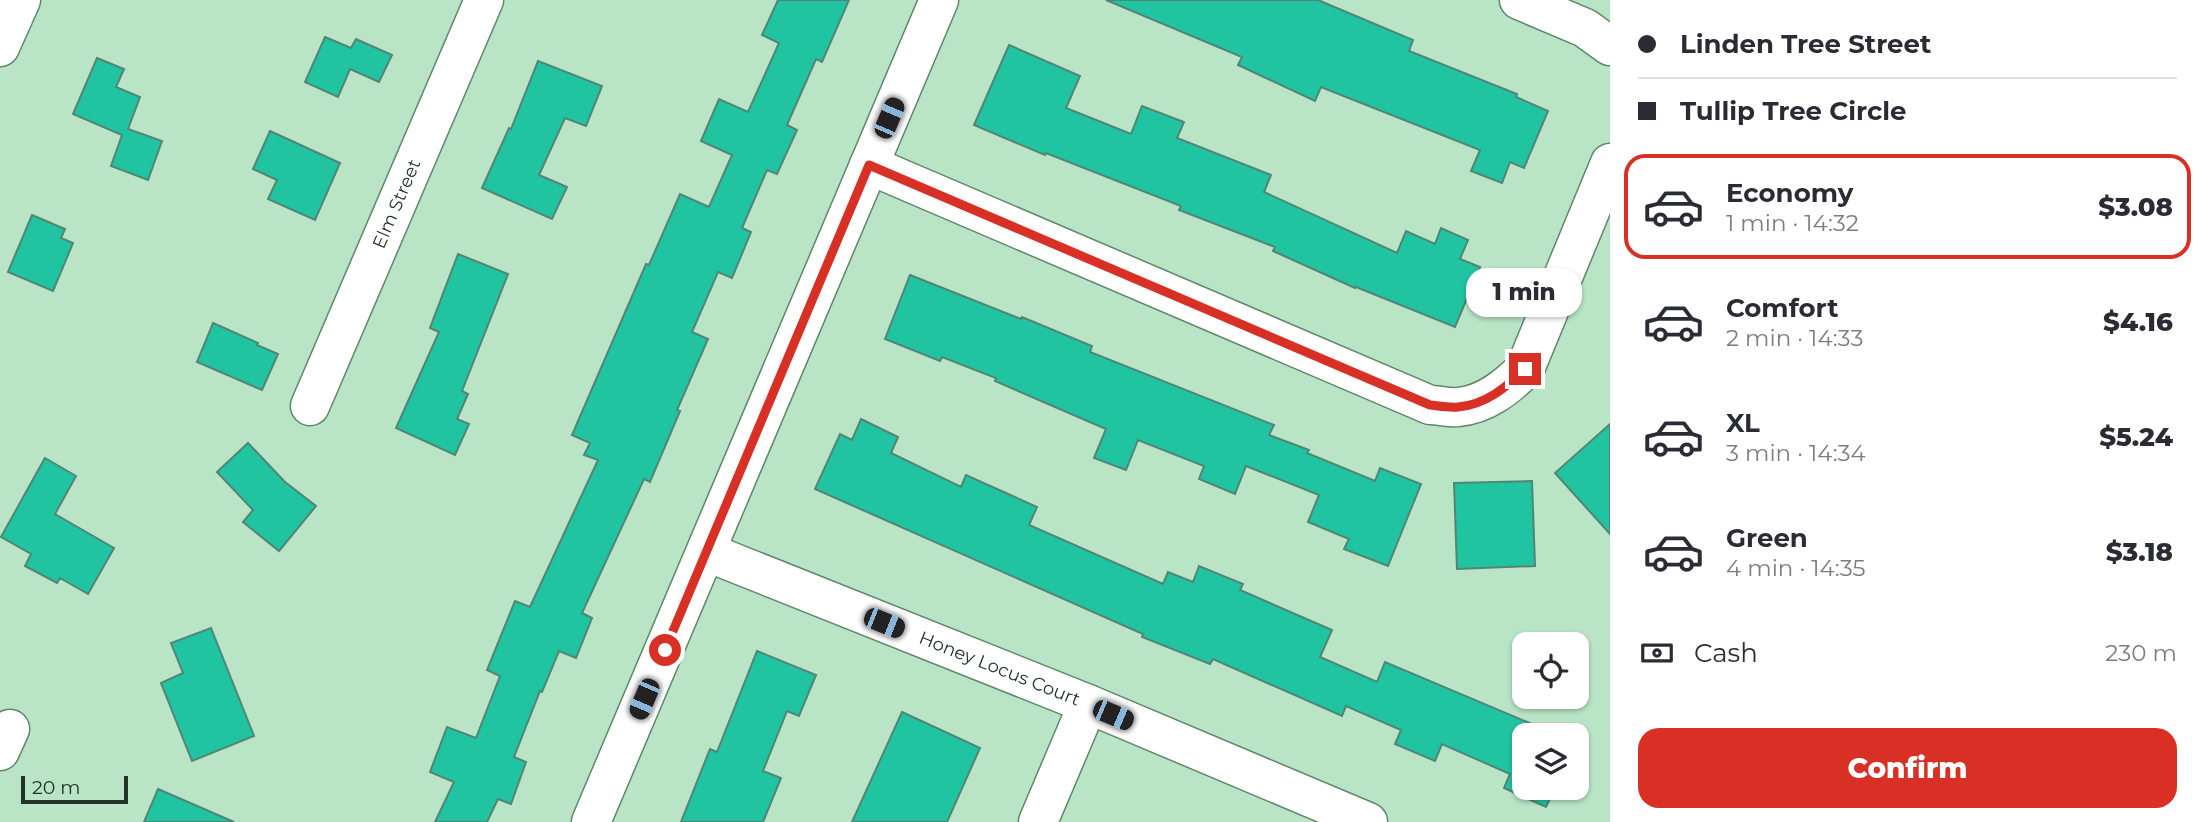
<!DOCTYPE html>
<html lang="en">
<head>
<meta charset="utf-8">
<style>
	body { margin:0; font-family:Montserrat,sans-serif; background:#f7f7f7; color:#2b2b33; height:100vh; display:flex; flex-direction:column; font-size:26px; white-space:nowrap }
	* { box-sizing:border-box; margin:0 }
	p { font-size:23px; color:#7c7c81 }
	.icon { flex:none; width:38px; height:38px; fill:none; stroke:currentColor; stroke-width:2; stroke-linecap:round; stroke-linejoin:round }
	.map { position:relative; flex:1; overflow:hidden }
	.sheet { display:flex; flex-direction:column; background:#fff; width:595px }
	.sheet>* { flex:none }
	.guide { display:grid; align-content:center; height:154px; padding:0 28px; background:#fff }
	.buttons { position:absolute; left:1512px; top:632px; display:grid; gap:14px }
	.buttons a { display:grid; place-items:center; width:77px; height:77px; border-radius:14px; background:#fff; box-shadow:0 2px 5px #0004; font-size:35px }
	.scale { position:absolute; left:21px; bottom:18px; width:107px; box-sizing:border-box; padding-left:7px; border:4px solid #223327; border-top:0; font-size:19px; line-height:24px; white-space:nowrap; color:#223327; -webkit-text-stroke:5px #b9e4c5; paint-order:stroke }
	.end { position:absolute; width:32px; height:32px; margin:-16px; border:9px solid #d93025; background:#fff; box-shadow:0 0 0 4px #fff }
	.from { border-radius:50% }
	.bubble { position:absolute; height:49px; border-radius:21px; background:#fff; box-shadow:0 2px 5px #0004; font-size:23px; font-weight:800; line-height:49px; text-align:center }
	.car { position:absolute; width:21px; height:42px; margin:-21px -10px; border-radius:9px; box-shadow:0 0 5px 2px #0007; background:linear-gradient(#222 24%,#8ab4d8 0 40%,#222 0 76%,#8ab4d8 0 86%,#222 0) }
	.guide b { display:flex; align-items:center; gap:24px; height:66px; font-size:26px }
	.guide b+b { border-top:2px solid #e1e1e2 }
	.guide i { width:18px; height:18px; background:#2b2b33 }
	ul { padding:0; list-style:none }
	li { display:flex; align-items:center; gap:21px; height:105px; margin:0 14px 10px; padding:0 14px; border:4px solid transparent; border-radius:21px }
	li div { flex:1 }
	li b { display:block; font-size:26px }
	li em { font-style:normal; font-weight:800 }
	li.active { border-color:#d93025 }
	li>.icon { width:63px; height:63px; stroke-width:1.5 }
	.pay { display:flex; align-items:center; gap:18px; height:77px; padding:0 28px; font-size:26px }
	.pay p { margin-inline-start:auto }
	.action { display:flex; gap:14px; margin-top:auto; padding:14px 28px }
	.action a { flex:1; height:80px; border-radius:21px; background:#d93025; color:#fff; font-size:28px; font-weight:800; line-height:80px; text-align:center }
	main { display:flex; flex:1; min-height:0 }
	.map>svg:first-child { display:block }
	.building { fill:#20c4a1; stroke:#518576; stroke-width:2 }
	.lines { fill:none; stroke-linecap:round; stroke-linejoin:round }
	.minor-casing { stroke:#5f876b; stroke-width:41 }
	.minor { stroke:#fff; stroke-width:38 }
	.route { stroke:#d93025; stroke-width:9 }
	.labels { text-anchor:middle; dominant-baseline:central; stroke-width:5; stroke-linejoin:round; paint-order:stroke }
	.street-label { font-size:18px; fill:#223327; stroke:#b9e4c5 }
</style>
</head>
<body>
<main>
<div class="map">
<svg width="1610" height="822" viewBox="0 0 1610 822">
	<rect width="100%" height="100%" fill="#b9e4c5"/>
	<!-- building -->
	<path class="building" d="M 778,0 L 849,0 L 822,62 L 816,59 L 787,125 L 797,130 L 777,174 L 767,170 L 742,228 L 751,232 L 732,278 L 718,272 L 692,332 L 708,339 L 677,410 L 680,411 L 650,482 L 644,479 L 582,613 L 592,618 L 576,658 L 559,651 L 542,692 L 540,691 L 514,757 L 526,762 L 511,804 L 498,799 L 487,822 L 435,822 L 454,782 L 430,772 L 447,727 L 476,738 L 500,676 L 487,670 L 515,601 L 530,607 L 598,460 L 584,455 L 590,443 L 572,435 L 646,264 L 649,265 L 680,194 L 709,207 L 732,155 L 701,141 L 719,99 L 748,112 L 779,43 L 762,35 Z
		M 1106,0 L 1318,0 L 1413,40 L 1409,51 L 1517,94 L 1516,97 L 1548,111 L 1524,168 L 1510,162 L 1502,183 L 1471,171 L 1480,150 L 1321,87 L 1315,101 L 1238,65 L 1242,57 Z
		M 325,37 L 351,48 L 356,39 L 392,55 L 379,82 L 350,69 L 338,97 L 305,82 Z
		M 1009,45 L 1080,76 L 1066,108 L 1131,134 L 1142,106 L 1184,122 L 1177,138 L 1271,175 L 1264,192 L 1397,253 L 1406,231 L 1435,244 L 1441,228 L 1468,240 L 1460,259 L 1480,267 L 1455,327 L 1356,287 L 1355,288 L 1273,251 L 1275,247 L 1179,210 L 1181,206 L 1046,153 L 1045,155 L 974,125 Z
		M 97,58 L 124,69 L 116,87 L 140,97 L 128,129 L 162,141 L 148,180 L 111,166 L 122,135 L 73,114 Z
		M 538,61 L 602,86 L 586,126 L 565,118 L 539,175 L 567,187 L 552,219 L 482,188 L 509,128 L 511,129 Z
		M 270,131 L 340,163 L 315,220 L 268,199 L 277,180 L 253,169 Z
		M 32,215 L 65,229 L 61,238 L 73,243 L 53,291 L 8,272 Z
		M 458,254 L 508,274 L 462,391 L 468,394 L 457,419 L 469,424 L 455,455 L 396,428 L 439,332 L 430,328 Z
		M 910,275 L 1021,319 L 1022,317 L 1092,346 L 1090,352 L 1274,425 L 1269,435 L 1309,450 L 1307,453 L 1375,481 L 1380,468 L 1421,484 L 1388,566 L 1344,549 L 1349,539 L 1308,522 L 1319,495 L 1246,466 L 1235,494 L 1199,479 L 1204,466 L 1138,440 L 1126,470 L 1094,458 L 1106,429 L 995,381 L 996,378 L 942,357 L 940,361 L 885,339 Z
		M 213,323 L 258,343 L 257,345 L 278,354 L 262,390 L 197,362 Z
		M 861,419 L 898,437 L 891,453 L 961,487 L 966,475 L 1037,507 L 1029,525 L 1163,584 L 1168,572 L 1193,582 L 1199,566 L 1243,584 L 1240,590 L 1332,630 L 1320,657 L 1377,682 L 1385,662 L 1558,735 L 1524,735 L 1524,788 L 1555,788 L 1546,807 L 1504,788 L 1510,774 L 1442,744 L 1435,761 L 1395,744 L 1401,730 L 1346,706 L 1342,716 L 1213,659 L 1210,664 L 1142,637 L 1143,634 L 815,489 L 840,434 L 852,440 Z
		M 1610,424 L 1610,534 L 1555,473 Z
		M 248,443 L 285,482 L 316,506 L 279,551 L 243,522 L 253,510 L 217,472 Z
		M 45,458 L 76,476 L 55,514 L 114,548 L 88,594 L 60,578 L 57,583 L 25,566 L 31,554 L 1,537 Z
		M 1532,481 L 1535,566 L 1457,569 L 1454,483 Z
		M 211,628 L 254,736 L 192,761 L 161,683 L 183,673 L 171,643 Z
		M 757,651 L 816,675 L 799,716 L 787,711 L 763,771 L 781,778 L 763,822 L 681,822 L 710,749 L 717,752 Z
		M 902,712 L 980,748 L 947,822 L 852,822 Z
		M 158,789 L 234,822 L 144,822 Z"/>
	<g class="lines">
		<!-- minor casing -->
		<g class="minor-casing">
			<g id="minor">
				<path d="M 1519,0 L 1585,28 L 1610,46"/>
				<path d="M 0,47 L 21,0"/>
				<path d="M 869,165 L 1430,405 C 1439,405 1449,408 1458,407 C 1485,405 1507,387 1525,369 L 1610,163"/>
				<path id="s1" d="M 310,406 L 484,0"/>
				<path id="s2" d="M 707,552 L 1088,704 L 1368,822"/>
				<path d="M 0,751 L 10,729"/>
				<path d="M 591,822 L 939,0"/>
				<path d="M 1038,822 L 1088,704"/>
			</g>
		</g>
		<!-- minor -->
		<use href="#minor" class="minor"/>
	</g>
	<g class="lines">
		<!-- route -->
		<path class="route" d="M 665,650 L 869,165 L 1430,405 C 1439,406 1449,408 1458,407 C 1485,405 1507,387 1525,369"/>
	</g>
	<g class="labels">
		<!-- street labels -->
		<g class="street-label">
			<text stroke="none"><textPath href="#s1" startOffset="220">Elm Street</textPath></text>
			<text stroke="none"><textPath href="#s2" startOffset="315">Honey Locus Court</textPath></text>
		</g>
	</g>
</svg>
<div class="buttons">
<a><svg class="icon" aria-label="locate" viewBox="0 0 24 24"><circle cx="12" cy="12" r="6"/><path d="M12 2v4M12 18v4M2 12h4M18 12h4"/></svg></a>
<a><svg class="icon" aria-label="layers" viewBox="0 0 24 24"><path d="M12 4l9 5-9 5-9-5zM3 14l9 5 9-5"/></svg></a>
</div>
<div class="scale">20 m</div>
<i class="end from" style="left:665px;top:650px"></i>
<i class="end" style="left:1525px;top:369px"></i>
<div class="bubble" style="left:1466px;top:268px;width:116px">1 min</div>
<i class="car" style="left:889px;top:118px;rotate:23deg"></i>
<i class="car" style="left:884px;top:623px;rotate:112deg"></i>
<i class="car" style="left:644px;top:699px;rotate:203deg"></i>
<i class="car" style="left:1113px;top:715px;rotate:113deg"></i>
</div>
<section class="sheet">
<div class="guide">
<b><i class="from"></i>Linden Tree Street</b>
<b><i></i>Tullip Tree Circle</b>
</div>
<ul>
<li class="active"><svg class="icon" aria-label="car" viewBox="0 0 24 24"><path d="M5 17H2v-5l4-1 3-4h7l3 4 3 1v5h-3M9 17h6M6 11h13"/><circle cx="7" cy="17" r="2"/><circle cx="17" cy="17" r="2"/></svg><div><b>Economy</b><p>1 min · 14:32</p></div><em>$3.08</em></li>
<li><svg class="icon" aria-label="car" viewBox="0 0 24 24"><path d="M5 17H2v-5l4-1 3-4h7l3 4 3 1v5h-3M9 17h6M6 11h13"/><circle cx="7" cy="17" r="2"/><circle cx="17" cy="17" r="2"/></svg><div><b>Comfort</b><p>2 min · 14:33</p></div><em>$4.16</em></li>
<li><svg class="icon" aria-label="car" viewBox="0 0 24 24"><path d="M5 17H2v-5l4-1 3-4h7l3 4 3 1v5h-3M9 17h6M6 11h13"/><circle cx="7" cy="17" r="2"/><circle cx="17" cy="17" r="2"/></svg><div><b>XL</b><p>3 min · 14:34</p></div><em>$5.24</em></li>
<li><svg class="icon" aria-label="car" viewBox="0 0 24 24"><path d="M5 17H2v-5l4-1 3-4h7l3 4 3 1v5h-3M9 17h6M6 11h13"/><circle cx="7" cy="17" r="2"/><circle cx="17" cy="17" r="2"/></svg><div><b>Green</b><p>4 min · 14:35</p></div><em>$3.18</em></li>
</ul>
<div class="pay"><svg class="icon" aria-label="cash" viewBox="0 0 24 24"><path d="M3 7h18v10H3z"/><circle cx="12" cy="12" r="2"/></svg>Cash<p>230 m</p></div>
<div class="action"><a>Confirm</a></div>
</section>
</main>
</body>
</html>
